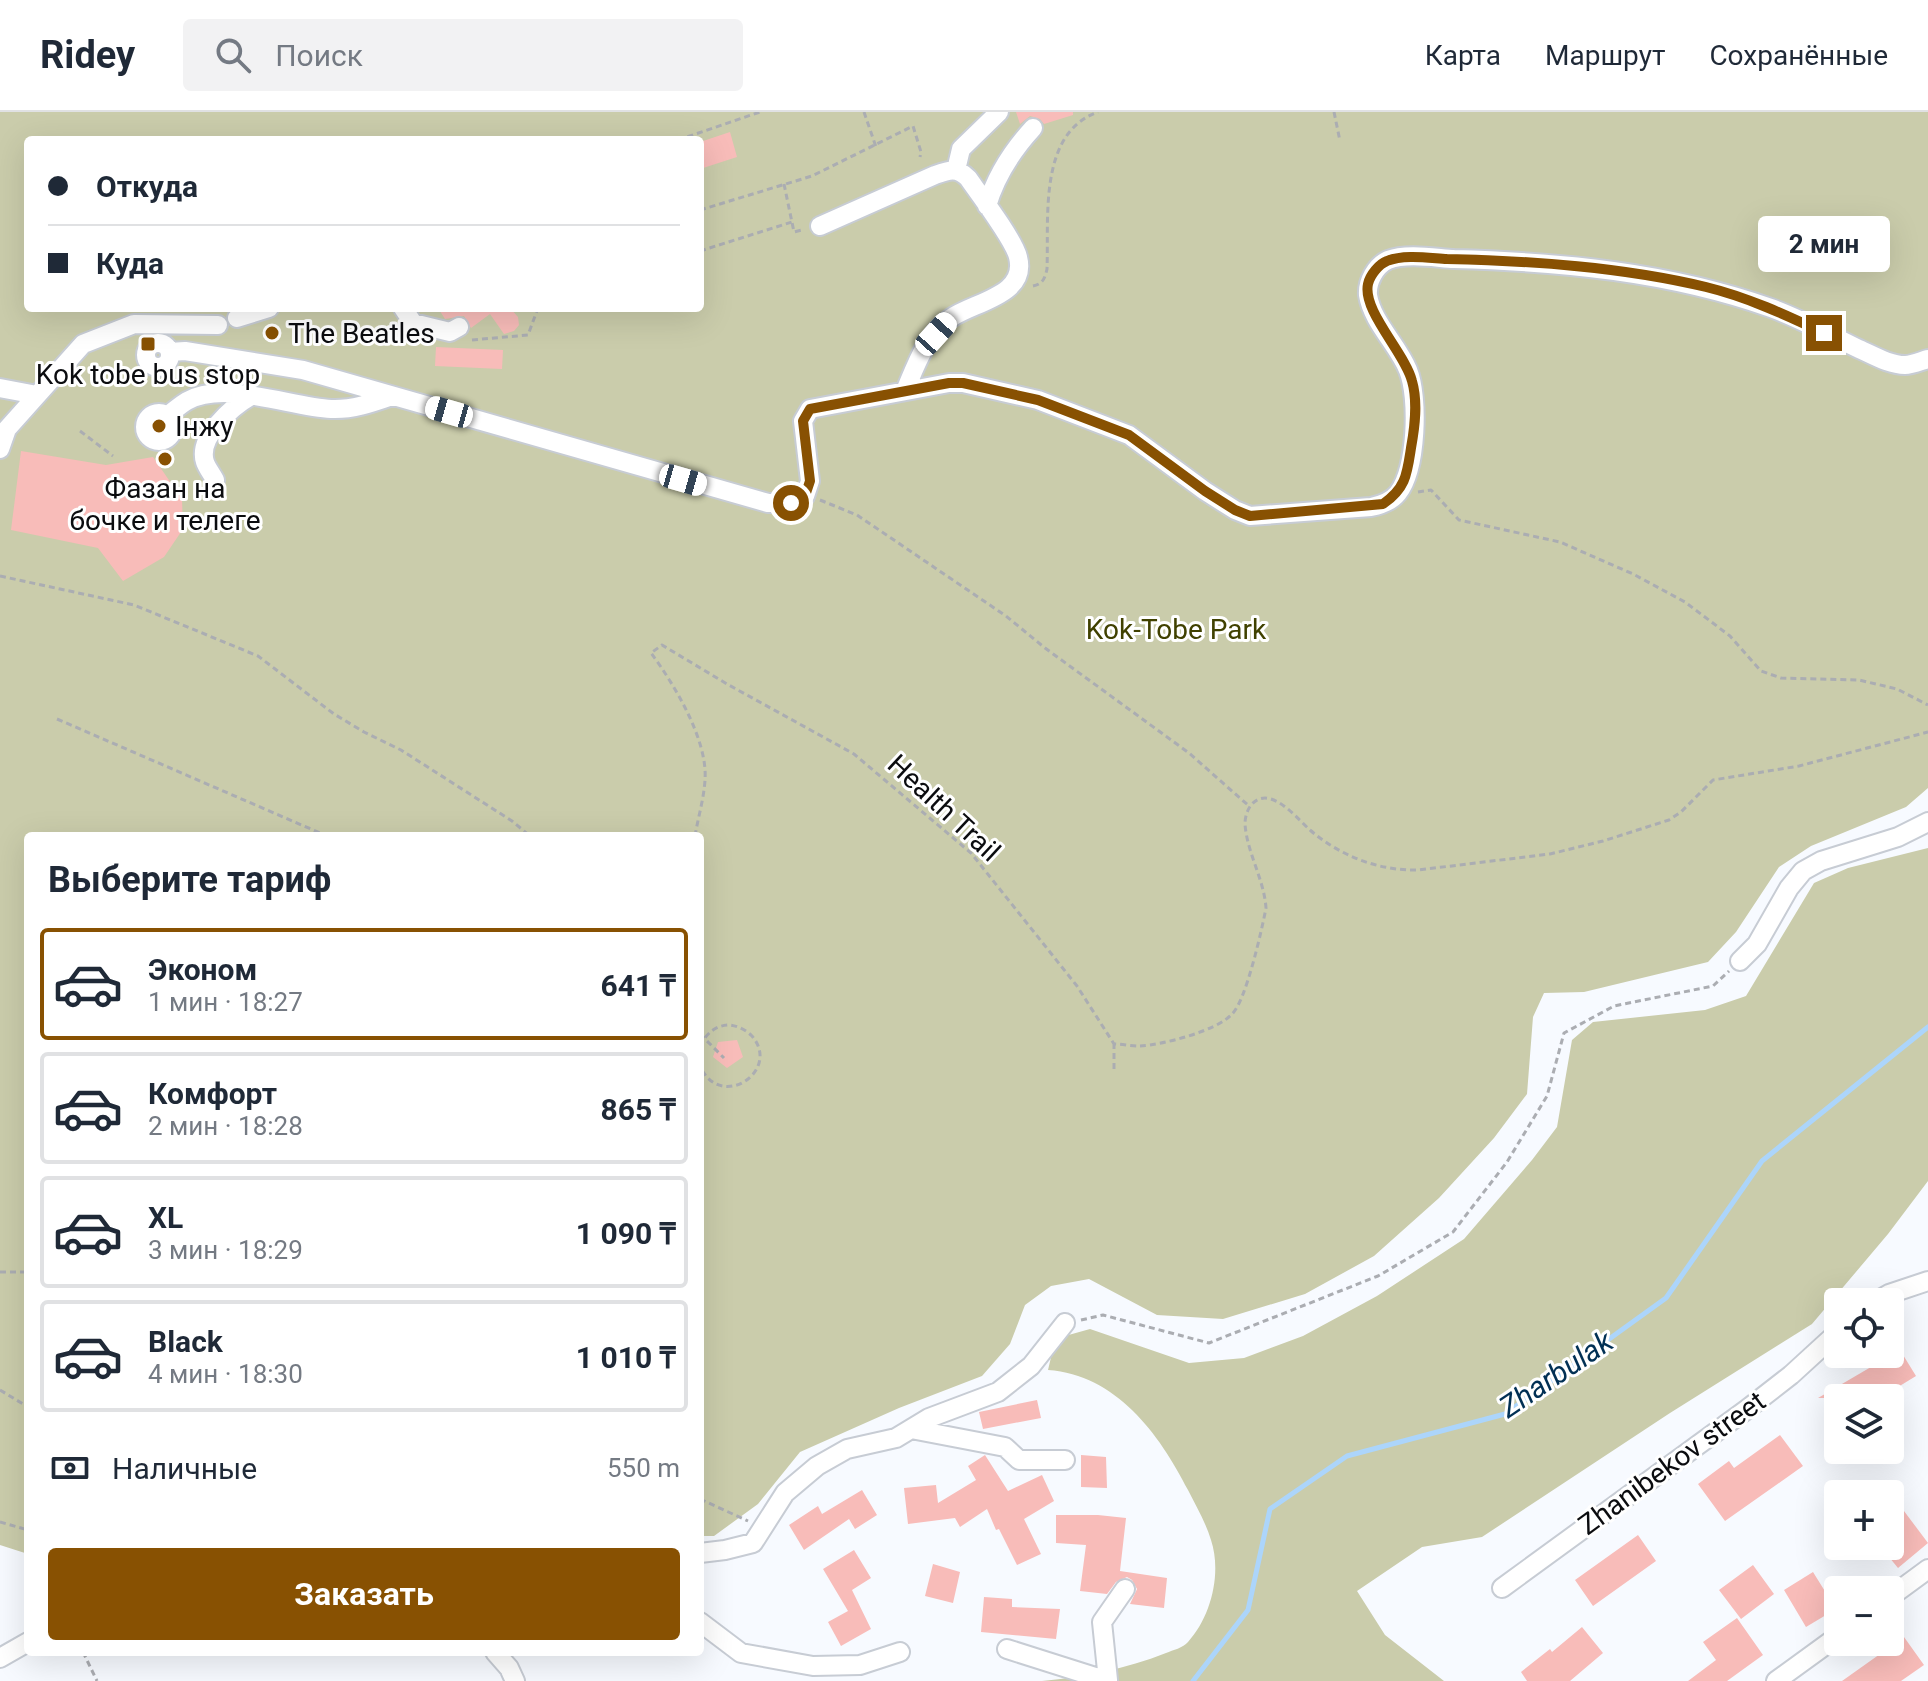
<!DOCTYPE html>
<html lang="ru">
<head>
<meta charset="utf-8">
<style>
	body { margin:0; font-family:Roboto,sans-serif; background:#f2f2f3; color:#1f2937; height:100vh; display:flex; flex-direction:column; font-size:30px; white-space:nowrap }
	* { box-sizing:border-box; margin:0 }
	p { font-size:26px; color:#747a83 }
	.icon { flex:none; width:44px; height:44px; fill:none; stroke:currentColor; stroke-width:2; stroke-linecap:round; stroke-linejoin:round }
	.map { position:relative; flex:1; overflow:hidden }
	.panel { position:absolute; left:24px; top:720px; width:680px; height:824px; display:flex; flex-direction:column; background:#fff; border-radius:8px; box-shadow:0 8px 32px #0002 }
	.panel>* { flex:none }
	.banner { position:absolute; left:24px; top:24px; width:680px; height:176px; border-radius:8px; box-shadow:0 8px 32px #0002; display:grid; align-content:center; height:176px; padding:0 24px; background:#fff }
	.buttons { position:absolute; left:1824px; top:1176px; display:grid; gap:16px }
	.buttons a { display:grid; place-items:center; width:80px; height:80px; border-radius:8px; background:#fff; box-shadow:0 8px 32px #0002; font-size:40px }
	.end { position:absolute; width:36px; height:36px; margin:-18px; border:10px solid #885102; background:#fff; box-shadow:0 0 0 4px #fff }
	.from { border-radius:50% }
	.bubble { position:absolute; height:56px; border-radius:8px; background:#fff; box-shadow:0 8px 32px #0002; font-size:26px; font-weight:700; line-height:56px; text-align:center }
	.car { position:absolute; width:24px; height:48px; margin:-24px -12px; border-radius:10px; box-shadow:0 0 6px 2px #0007; background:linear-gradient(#fff 24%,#345 0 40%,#fff 0 76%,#345 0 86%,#fff 0) }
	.banner b { display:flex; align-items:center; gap:28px; height:76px; font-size:30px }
	.banner b+b { border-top:2px solid #e0e1e3 }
	.banner i { width:20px; height:20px; background:#1f2937 }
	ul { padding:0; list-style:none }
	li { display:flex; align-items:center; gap:24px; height:112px; margin:0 16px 12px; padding:0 8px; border:4px solid #e0e1e3; border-radius:8px }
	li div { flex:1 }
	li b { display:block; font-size:30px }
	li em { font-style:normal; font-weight:700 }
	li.on { border-color:#885102 }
	li>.icon { width:72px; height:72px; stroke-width:1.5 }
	h2 { padding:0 24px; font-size:36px; line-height:96px }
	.pay { display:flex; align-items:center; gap:20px; height:88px; padding:0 24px; font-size:30px }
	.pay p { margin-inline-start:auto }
	.cta { display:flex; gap:16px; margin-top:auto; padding:16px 24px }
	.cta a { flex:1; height:92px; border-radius:8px; background:#885102; color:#fff; font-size:32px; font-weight:700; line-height:92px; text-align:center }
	header { display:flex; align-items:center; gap:48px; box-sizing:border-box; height:112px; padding:0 40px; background:#fff; border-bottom:2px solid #e0e1e3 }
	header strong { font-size:38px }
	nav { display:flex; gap:44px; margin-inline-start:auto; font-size:28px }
	.search { width:560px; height:72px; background:#f2f2f3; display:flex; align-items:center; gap:20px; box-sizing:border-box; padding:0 28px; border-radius:8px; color:#747a83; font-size:30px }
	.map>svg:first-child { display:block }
	.green { fill:#caccab; fill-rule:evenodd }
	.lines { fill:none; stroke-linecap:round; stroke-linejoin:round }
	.stream { stroke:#acd5fb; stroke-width:5 }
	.building { fill:#f8bcb9 }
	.minor-casing { stroke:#c7ccd4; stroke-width:22 }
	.path { stroke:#abadb2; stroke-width:3; stroke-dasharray:6 4; stroke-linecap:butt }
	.minor { stroke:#fff; stroke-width:18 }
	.route { stroke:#885102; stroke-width:10 }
	.poi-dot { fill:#885102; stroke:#fff; stroke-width:3 }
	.labels { text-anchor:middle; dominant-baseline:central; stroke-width:6; stroke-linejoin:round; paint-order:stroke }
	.poi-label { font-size:28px; fill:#0b0c0f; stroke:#fff; text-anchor:start }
	.park-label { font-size:28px; fill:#404100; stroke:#fff }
	.street-label { font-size:28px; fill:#0b0c0f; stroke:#fff }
	.water-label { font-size:30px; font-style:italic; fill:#013054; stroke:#fff }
</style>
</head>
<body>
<header>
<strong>Ridey</strong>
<div class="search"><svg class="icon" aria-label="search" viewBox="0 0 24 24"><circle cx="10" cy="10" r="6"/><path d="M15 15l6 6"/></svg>Поиск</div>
<nav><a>Карта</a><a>Маршрут</a><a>Сохранённые</a></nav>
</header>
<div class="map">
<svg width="1928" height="1569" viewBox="0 0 1928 1569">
	<rect width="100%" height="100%" fill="#f7faff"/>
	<!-- green -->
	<path class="green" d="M 0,0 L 1928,0 L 1928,676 L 1906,695 L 1811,734 L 1779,755 L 1736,820 L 1708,850 L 1584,880 L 1544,881 L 1533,905 L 1527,982 L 1494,1026 L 1439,1086 L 1374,1144 L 1305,1182 L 1223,1207 L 1157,1203 L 1089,1167 L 1051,1174 L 1025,1193 L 1010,1232 L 982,1264 L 899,1296 L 800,1340 L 758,1392 L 714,1424 L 700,1424 L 700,724 L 28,724 L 28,1442 L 0,1433 ZM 28,28 L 700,28 L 700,196 L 28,196 Z
		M 1928,736 L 1928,1069 L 1888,1122 L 1812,1212 L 1670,1301 L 1482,1425 L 1422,1435 L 1357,1479 L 1385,1523 L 1444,1569 L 1042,1569 C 1086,1565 1125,1557 1166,1541 C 1173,1538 1183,1536 1188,1530 C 1211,1505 1222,1461 1211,1428 C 1206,1411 1196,1394 1188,1378 C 1159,1321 1116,1263 1048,1258 L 1053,1237 L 1065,1224 L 1090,1217 L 1189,1251 L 1244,1246 L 1303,1224 L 1377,1184 L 1464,1127 L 1532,1048 L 1557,1015 L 1572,928 L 1593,910 L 1705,898 L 1746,884 L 1814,771 L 1848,756 Z"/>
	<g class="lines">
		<!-- stream -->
		<path class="stream" d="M 1193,1569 L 1248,1498 L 1270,1397 L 1347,1344 L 1505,1302 L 1666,1186 L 1762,1049 L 1928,915"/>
	</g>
	<!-- building -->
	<path class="building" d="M 1016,0 L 1073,0 L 1073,3 L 1044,12 L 1040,7 L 1030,4 L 1020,12 Z
		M 730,20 L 737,45 L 700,57 L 700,30 Z
		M 438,196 L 510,196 L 518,205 L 519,213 L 514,219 L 504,222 L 490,202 L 471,216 L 464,204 L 445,207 Z
		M 436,235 L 503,238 L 502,257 L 435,254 Z
		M 21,339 L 106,353 L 153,345 L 182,387 L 183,417 L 164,445 L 123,469 L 98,436 L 11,418 Z
		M 737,928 L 743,945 L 727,956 L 713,945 L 718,930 Z
		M 1900,1238 L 1916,1264 L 1880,1286 L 1818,1286 Z
		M 1037,1288 L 1041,1306 L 983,1317 L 979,1300 Z
		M 1780,1323 L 1803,1354 L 1725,1409 L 1698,1372 L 1729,1349 L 1734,1356 Z
		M 985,1343 L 1008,1379 L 1042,1363 L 1054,1389 L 1024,1407 L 1041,1442 L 1017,1453 L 999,1417 L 996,1418 L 987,1397 L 960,1415 L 955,1406 L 908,1412 L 904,1376 L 936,1373 L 938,1391 L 976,1368 L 968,1354 Z
		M 1081,1343 L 1106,1345 L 1107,1376 L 1081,1375 Z
		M 862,1378 L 877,1403 L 855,1417 L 849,1407 L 804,1438 L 789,1413 L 818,1394 L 822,1402 Z
		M 1904,1399 L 1928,1431 L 1898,1456 L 1880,1434 L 1890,1434 L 1890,1411 Z
		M 1056,1403 L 1098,1403 L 1126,1406 L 1120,1459 L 1167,1466 L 1164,1496 L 1130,1492 L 1137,1477 L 1132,1468 L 1127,1465 L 1116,1470 L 1107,1482 L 1080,1479 L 1086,1433 L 1056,1431 Z
		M 1638,1423 L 1656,1449 L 1593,1494 L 1575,1468 Z
		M 854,1438 L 871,1466 L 852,1478 L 871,1517 L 841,1534 L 828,1510 L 848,1499 L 823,1457 Z
		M 933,1452 L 960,1460 L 953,1491 L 925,1484 Z
		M 1753,1453 L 1774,1482 L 1741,1507 L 1719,1478 Z
		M 1813,1460 L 1836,1497 L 1806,1515 L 1784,1478 Z
		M 984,1485 L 1012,1487 L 1012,1495 L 1060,1497 L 1056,1527 L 981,1520 Z
		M 1737,1506 L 1763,1543 L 1727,1569 L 1688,1569 L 1716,1548 L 1703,1530 Z
		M 1582,1515 L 1603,1541 L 1570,1569 L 1527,1569 L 1521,1560 L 1550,1537 L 1552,1540 Z
		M 1904,1525 L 1924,1553 L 1901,1569 L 1842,1569 Z"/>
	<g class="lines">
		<!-- minor casing -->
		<g class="minor-casing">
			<path id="minor" d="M 956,58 L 961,37 L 999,0
				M 987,94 C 996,63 1012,39 1033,16
				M 820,114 L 935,63 C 949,58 957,55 968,66 C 980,83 1014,128 1018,145 C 1028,184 973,190 951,206 C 926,223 916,253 905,279
				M 403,196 L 413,211 L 450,220 L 459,215
				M 237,206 L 269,196
				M146 243a12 12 0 1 1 24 0a12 12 0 1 1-24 0Z
				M 170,240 L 185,239 L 303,258 L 768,391 L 791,391 L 805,384 L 810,369 L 803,309 L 810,297 L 949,271 L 963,271 L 1038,288 L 1129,323 L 1205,379 L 1235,398 L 1250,404 L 1371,395 C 1381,393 1391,390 1398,381 C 1417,357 1419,285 1408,258 C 1398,233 1372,210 1368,183 C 1367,170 1375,154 1388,148 C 1407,141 1435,146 1454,147 C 1562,150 1669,160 1771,196 C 1801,207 1830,223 1859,237 C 1873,243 1889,253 1905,253 C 1912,253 1921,249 1928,247
				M 0,276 L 37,283
				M145 315a14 14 0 1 1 28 0a14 14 0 1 1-28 0Z
				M 167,304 C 174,299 180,293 187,289 C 224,268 291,295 331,297 C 352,298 372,291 392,284
				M 0,337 L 7,317 L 83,232 L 134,212 L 218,213
				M 215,368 C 212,362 207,356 205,350 C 197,325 232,295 251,284
				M 1740,849 L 1757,832 L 1789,776 L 1803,759 L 1821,749 L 1898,725 L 1928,710
				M 1875,1190 L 1889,1182 L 1928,1169
				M 911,1317 L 1005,1335 L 1019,1348 L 1065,1348
				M 700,1441 L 725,1438 L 753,1431 L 785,1381 L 817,1354 L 847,1337 L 896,1326 L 929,1306 L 998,1280 L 1031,1254 L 1065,1211
				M 1502,1476 L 1746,1298 L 1791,1263 L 1838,1220
				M 1890,1485 L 1928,1457
				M 700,1510 L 741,1541 L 813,1554 L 860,1553 L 900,1540
				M 1007,1537 L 1108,1569
				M 495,1540 L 509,1556 L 515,1569
				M 0,1546 L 28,1530
				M 1108,1568 L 1102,1510 L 1125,1477
				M 1776,1569 L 1838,1524"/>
		</g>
		<!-- path -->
		<path class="path" d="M 864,0 L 876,35
			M 1334,0 L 1340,29
			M 678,28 L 760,0
			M 784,72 L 794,120 L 802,118
			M 700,98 L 812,64 L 913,14 L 921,40 L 920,45
			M 700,139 L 792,110
			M 1033,174 C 1043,172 1045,166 1047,157 C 1049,106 1038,21 1098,0
			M 472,228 L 528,223 L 538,196
			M 80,319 L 113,344
			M 1418,380 L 1431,378 L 1459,408 L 1560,430 L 1633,462 L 1685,490 L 1730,524 L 1761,559 L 1781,566 L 1859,568 L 1897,577 L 1928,593
			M 820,388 L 857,403 L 1006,504 L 1045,536 L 1189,641 L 1249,694
			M 0,464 L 134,493 L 258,544 L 334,602 L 364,620 L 401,638 L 512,709 L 530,724
			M 57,607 L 327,724
			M 695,724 C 698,706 704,686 705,668 C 708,628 674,572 651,541 L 662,533 L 727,572 L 854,642 L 971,741 L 1077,874 L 1114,932 C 1122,932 1131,934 1139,934 C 1162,933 1217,919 1232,902 C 1246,889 1262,817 1266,796 C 1264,767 1247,741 1245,712 C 1245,697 1255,682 1271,687 C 1286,692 1299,708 1310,718 C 1340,744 1379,759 1418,758 L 1550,742 L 1603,729 L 1669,708 L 1681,700 L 1713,668 L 1799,654 L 1928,620
			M 700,922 L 724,946
			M 700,934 C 706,922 715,913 730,913 C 738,914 746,918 752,924 C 782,959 720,1000 700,954
			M 1114,957 L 1114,932
			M 0,1160 L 28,1160
			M 1081,1208 L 1103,1203 L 1209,1231 L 1378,1164 L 1453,1120 L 1507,1050 L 1547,984 L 1564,921 L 1614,894 L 1713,874 L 1729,859
			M 0,1278 L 28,1295
			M 700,1387 L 748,1409
			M 0,1410 L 28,1418
			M 83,1540 L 97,1569"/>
		<!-- minor -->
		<use href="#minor" class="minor"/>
	</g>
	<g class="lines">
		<!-- route -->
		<path class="route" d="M 791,391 L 805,384 L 810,369 L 803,309 L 810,297 L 949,271 L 963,271 L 1038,288 L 1129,323 L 1205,379 L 1235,398 L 1250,404 L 1383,392 C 1406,376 1407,362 1411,336 C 1415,314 1418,290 1412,269 C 1405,241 1362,199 1368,172 C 1370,163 1379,152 1387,149 C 1404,142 1429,146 1447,147 C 1533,149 1622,155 1706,175 C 1747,185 1786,203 1824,221"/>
	</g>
	<!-- markers -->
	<g class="poi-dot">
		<circle cx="272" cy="221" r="8"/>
		<rect x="140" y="224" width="16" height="16" rx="4"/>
		<circle cx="159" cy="314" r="8"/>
		<circle cx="165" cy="347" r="8"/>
	</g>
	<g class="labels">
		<!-- poi labels -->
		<g class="poi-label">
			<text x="288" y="221">The Beatles</text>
			<text x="148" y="262" text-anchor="middle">Kok tobe bus stop</text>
			<text x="175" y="314">Інжу</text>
			<text x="165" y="376" text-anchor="middle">Фазан на<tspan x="165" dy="32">бочке и телеге</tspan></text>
		</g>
		<!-- park labels -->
		<g class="park-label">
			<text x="1176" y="517">Kok-Tobe Park</text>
		</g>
		<!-- street labels -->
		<g class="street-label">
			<text transform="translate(944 696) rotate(43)">Health Trail</text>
			<text transform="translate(1672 1351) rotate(-36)">Zhanibekov street</text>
		</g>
		<!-- water labels -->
		<g class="water-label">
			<text transform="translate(1556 1262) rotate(-34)">Zharbulak</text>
		</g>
	</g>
</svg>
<div class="buttons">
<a><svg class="icon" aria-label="locate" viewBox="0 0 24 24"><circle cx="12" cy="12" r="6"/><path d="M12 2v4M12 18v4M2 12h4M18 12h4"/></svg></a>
<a><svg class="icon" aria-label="layers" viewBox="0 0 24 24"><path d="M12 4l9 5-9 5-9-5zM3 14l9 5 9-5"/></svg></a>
<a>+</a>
<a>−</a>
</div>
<i class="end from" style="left:791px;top:391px"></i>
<i class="end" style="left:1824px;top:221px"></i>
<div class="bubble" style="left:1758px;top:104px;width:132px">2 мин</div>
<i class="car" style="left:936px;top:222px;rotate:42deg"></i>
<i class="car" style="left:449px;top:300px;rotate:286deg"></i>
<i class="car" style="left:683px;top:368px;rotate:106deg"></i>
<div class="banner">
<b><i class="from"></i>Откуда</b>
<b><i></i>Куда</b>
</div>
<section class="panel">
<h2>Выберите тариф</h2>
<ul>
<li class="on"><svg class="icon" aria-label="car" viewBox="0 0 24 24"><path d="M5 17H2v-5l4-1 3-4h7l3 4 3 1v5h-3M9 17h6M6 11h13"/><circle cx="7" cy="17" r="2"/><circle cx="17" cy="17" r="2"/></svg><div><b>Эконом</b><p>1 мин · 18:27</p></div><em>641 ₸</em></li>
<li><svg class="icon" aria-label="car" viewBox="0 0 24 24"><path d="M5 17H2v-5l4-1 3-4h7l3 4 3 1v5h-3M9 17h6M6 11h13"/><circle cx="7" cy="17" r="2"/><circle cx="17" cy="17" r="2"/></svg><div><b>Комфорт</b><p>2 мин · 18:28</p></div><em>865 ₸</em></li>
<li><svg class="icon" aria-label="car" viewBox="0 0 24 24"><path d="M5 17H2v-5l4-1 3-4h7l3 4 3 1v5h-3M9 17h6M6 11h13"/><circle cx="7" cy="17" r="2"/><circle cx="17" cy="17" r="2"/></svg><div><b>XL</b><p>3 мин · 18:29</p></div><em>1 090 ₸</em></li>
<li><svg class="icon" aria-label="car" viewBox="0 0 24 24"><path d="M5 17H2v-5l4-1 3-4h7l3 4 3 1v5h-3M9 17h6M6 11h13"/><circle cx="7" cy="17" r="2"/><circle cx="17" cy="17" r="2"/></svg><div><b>Black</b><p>4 мин · 18:30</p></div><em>1 010 ₸</em></li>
</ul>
<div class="pay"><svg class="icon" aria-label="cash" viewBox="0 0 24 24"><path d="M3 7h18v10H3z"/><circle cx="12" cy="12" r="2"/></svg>Наличные<p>550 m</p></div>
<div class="cta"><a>Заказать</a></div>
</section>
</div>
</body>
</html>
